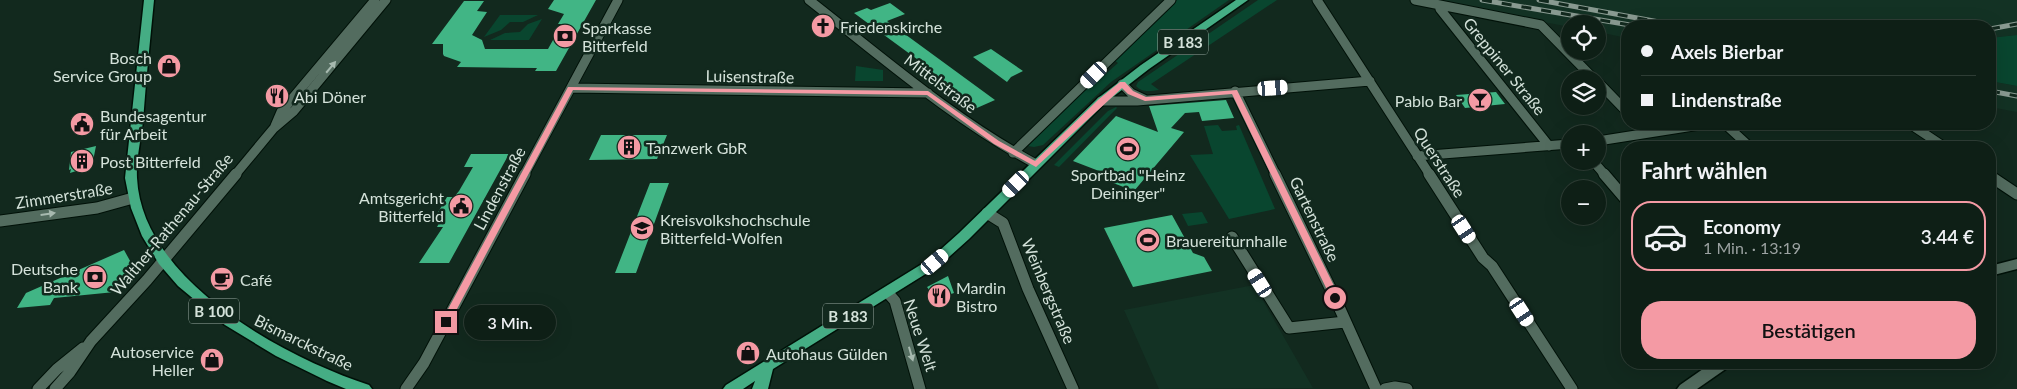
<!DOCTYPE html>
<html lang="de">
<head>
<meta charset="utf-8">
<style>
	body { margin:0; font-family:Lato,sans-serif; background:#1c2c23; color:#f1f3f6; height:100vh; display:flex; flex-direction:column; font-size:19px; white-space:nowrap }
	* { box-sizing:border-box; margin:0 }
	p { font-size:16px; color:#9ba2a1 }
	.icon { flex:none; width:28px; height:28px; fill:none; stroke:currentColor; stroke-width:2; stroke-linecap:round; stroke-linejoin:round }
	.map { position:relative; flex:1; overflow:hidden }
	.drawer { position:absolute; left:1621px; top:141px; width:375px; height:228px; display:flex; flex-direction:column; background:#0e1f16; border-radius:20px; box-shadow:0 5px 20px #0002,0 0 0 1px #2e3d35 }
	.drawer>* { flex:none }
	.guide { position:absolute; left:1621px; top:20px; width:375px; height:110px; border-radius:20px; box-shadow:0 5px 20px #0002,0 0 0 1px #2e3d35; display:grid; align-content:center; height:110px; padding:0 20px; background:#0e1f16 }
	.fabs { position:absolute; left:1561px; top:15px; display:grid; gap:10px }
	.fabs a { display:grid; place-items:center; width:45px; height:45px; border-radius:50%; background:#0e1f16; box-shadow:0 5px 20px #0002,0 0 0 1px #2e3d35; font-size:25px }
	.end { position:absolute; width:22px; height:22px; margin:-11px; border:6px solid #f49aa4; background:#111; box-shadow:0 0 0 2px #111 }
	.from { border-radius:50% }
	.bubble { position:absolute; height:35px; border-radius:18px; background:#0e1f16; box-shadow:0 5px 20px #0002,0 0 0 1px #2e3d35; font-size:16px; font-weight:600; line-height:35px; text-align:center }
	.car { position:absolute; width:15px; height:30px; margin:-15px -8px; border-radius:6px; box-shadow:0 0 4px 1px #0007; background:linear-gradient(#fff 24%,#345 0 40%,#fff 0 76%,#345 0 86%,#fff 0) }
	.guide b { display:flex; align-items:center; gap:18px; height:48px; font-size:19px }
	.guide b+b { border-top:1px solid #2e3d35 }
	.guide i { width:12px; height:12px; background:#f1f3f6 }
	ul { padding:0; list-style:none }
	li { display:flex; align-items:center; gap:15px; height:70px; margin:0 10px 8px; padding:0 10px; border:2px solid #2e3d35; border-radius:20px }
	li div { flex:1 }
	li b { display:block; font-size:19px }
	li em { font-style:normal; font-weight:600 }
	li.selected { border-color:#f49aa4 }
	li>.icon { width:45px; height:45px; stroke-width:1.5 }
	h2 { padding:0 20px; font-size:22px; line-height:60px }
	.button { display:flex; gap:10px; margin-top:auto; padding:10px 20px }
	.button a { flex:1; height:58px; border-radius:20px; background:#f49aa4; color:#111; font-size:20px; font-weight:600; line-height:58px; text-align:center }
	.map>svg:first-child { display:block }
	.built { fill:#133224 }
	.green { fill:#09462f }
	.building { fill:#41b585 }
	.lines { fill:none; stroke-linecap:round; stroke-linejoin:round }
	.minor-far1-casing { stroke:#001108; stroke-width:11 }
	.minor-casing { stroke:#001108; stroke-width:13 }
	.tertiary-casing { stroke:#001108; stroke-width:3 }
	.primary-casing { stroke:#001108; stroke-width:3 }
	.minor-far1 { stroke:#536c5f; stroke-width:9 }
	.minor { stroke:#536c5f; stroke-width:11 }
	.tertiary { fill:#536c5f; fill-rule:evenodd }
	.primary { fill:#45ad84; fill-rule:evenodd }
	.rail-casing { stroke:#899a91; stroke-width:5 }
	.rail { stroke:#12291e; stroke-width:3; stroke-dasharray:10; stroke-linecap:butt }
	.oneway { fill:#a7b9af }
	.route { fill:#f49aa4 }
	.labels { text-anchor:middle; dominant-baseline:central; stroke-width:5; stroke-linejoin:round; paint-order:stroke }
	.shield { fill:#12291e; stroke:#9aaaa2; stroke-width:1 }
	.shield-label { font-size:15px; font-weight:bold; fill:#d4e2da }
	.poi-label { font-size:16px; fill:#d4e2da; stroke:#12291e; text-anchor:start }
	.street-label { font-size:16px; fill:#d4e2da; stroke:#12291e }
</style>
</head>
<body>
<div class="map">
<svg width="2017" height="389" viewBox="0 0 2017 389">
	<rect width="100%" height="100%" fill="#12291e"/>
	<!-- built -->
	<path class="built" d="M 1429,0 L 2017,0 L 2017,35 L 1990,38 L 1990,26 L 1628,26 L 1627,38 L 1598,32 L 1598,24 L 1570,24 L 1570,27 Z
		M 1990,81 L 2017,86 L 2017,112 L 1990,107 Z
		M 1254,285 L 1313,388 L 1159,389 L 1124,310 Z"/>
	<!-- green -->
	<path class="green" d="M 1177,0 L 1229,0 L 1111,82 L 1043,145 L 1034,147 L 1028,146 L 1094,81 L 1101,78 L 1118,63 L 1114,60 Z
		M 1258,0 L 1277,0 L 1151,84 L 1159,90 C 1151,91 1142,93 1136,86 L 1138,82 Z
		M 500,15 L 538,15 L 523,22 L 510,22 L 501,30 L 484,37 Z
		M 542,19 L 529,40 L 490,40 L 505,33 L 520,32 L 528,24 Z
		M 2017,35 L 2017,86 L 1990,81 L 1990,38 Z
		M 856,66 L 883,70 L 883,81 L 855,81 Z
		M 1116,107 L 1117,108 L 1059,167 L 1054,165 L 1108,111 Z
		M 1218,125 L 1222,131 L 1237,130 L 1236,126 L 1239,125 L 1275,209 L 1229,219 L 1190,155 L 1213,154 L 1204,126 Z
		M 1202,212 L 1208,223 L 1188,226 L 1182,214 Z"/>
	<!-- building -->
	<path class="building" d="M 554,0 L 596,0 L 556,71 L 535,71 L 537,68 L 457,67 L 461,62 L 444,56 L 443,54 L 443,44 L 432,44 L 464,1 L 484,1 L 477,11 L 487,12 L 472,35 L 482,40 L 485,49 L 548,49 L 562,24 L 558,24 L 564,14 L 548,9 Z
		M 890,3 L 905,14 L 887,21 L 995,100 L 970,111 L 915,70 L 925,65 L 854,13 L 867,8 L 871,10 Z
		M 991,49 L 1023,71 L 1011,77 L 1007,82 L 973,57 Z
		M 1496,92 L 1505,104 L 1465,108 L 1456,95 Z
		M 1226,100 L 1234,118 L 1202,121 L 1199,112 L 1185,113 L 1171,128 L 1184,132 L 1134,191 L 1108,181 L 1112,176 L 1073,161 L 1116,116 L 1158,132 L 1149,106 Z
		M 601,135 L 667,135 L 657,159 L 589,160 Z
		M 96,146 L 92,166 L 70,173 L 71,169 L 69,170 L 71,152 Z
		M 471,154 L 509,154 L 449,263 L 419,263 L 443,227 L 437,227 L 444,214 L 437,214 L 447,197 L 454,197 L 459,191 L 473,167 L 464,167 Z
		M 650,183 L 669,183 L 636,273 L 615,273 Z
		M 1172,215 L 1193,253 L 1204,257 L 1212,271 L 1133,287 L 1104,228 Z
		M 124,250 L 134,268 L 133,272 L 115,292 L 54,298 L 50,305 L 17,308 L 26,293 Z
		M 948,276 L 954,293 L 936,299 L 927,287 Z"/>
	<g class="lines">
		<!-- minor-far1 casing -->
		<g class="minor-far1-casing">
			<path id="minor-far1" d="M 809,0 C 882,57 954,120 1036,164
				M 1317,0 L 1430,175
				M 1415,0 L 1541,25 L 1594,79
				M 1439,5 L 1440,9 L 1549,146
				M 1598,82 L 1628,113
				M 1122,84 L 1131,93 L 1144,99
				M 571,88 L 928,93
				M 1235,91 L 1276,175
				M 1101,101 L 1137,101 L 1370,81
				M 1725,124 L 1751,148
				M 1910,124 L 1946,148
				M 275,126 L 281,112 L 375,0
				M 1598,141 L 1706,124
				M 1013,153 L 1171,0
				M 1417,156 L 1570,144
				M 1593,161 L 1605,175
				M 235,175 L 274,128 L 294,111 L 386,0
				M 524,175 L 618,0"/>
		</g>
		<!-- minor casing -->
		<g class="minor-casing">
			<path id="minor" d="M 1275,174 L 1335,298 L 1376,389
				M 1429,174 L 1483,258 L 1492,266 L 1572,389
				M 1604,174 L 1628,202
				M 1990,176 L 2017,194
				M 987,213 L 1003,223 L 1028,289 L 1073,389
				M 0,221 L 97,208 L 133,198
				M 1232,237 L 1289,328 L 1345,322
				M 888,293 L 895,301 L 920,389
				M 38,389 L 57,369 L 83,348
				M 55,389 L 70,372 L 91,341 L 147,280 L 236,174
				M 406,389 L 424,363 L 525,174
				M 1385,389 L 1395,387 L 1407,389"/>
		</g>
		<!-- tertiary casing -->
		<g class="tertiary-casing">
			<path id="tertiary" d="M 2017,259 L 2017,269 L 1990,276 L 1990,266 Z
				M 1713,362 L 1732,362 L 1730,366 L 1697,389 L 1677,389 L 1680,385 Z"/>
		</g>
		<!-- primary casing -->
		<g class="primary-casing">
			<path id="primary" d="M 144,0 L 154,0 C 150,40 146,81 143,121 C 141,139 136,160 137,178 C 142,281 284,357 369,385 L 372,389 L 346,389 L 327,381 L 276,356 L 225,325 L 178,286 L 159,264 L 142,236 L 131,208 L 125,178 Z
				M 1236,0 L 1248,0 L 1149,69 L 1105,103 L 969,239 L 940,265 L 773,369 L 768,389 L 752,389 L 755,381 L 743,389 L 723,389 L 726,385 L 930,259 L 959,233 L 1097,99 L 1141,65 Z"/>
		</g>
		<!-- minor-far1 -->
		<use href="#minor-far1" class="minor-far1"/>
		<!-- minor -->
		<use href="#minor" class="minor"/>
		<!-- tertiary -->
		<use href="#tertiary" class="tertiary"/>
		<!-- primary -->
		<use href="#primary" class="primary"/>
		<!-- rail casing -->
		<g class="rail-casing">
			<path id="rail" d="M 1482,0 L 1630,25
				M 1539,0 L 1681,26
				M 1990,29 L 2017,24
				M 1990,91 L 2017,96"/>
		</g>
		<!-- rail -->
		<use href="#rail" class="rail"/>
	</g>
	<!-- one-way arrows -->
	<defs><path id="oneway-solid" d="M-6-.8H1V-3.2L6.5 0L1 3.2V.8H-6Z" transform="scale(1.25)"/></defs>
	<g class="oneway">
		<use href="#oneway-solid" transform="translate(331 67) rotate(-50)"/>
		<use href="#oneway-solid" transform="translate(48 214) rotate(-8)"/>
		<use href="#oneway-solid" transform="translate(911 354) rotate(74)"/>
	</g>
	<!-- route -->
	<path class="route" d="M 1120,82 L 1125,82 L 1133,91 L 1146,97 L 1237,90 L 1340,298 L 1338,300 L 1332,300 L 1331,298 L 1232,94 L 1145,101 L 1128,94 L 1122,88 L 1036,167 L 994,144 L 927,95 L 573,90 L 449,324 L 443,324 L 441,322 L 568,87 L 928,91 L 999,141 L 1035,161 L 1099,99 Z"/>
	<!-- icons -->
	<defs>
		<g id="church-disc" transform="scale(1.25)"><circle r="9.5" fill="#f49aa4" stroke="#12291e"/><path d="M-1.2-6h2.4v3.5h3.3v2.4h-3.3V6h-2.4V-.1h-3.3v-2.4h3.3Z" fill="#111"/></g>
		<g id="bank-disc" transform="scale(1.25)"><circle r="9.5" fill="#f49aa4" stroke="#12291e"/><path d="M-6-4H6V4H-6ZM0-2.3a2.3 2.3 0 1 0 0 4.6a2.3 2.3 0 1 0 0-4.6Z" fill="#111"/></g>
		<g id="shop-disc" transform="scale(1.25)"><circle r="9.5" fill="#f49aa4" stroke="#12291e"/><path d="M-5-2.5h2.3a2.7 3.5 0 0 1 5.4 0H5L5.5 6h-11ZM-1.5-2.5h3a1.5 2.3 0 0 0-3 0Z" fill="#111"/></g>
		<g id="restaurant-disc" transform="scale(1.25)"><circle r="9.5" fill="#f49aa4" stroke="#12291e"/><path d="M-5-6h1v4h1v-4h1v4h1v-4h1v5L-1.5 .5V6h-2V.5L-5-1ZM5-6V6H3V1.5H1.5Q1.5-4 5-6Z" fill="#111"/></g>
		<g id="bar-disc" transform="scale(1.25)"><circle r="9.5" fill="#f49aa4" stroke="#12291e"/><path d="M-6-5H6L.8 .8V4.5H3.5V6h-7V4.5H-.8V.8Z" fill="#111"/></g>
		<g id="civic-disc" transform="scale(1.25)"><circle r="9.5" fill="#f49aa4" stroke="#12291e"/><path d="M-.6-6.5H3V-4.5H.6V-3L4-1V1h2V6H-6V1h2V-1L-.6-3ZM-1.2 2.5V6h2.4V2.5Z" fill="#111"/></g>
		<g id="building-disc" transform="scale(1.25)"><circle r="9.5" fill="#f49aa4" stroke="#12291e"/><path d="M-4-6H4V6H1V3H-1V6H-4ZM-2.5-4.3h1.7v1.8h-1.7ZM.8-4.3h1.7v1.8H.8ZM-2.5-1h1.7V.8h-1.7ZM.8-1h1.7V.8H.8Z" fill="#111"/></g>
		<g id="stadium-disc" transform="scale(1.25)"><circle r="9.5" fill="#f49aa4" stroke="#12291e"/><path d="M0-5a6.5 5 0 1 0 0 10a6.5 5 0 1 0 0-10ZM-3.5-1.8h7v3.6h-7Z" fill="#111"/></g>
		<g id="school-disc" transform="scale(1.25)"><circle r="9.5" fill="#f49aa4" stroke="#12291e"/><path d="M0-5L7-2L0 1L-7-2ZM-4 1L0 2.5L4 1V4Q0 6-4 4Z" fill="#111"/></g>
		<g id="cafe-disc" transform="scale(1.25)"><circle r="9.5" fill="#f49aa4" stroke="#12291e"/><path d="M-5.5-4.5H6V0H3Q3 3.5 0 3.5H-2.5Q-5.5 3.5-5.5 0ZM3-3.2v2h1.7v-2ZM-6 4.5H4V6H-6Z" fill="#111"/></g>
	</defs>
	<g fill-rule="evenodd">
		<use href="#church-disc" x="823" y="26"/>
		<use href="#bank-disc" x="565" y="36"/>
		<use href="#shop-disc" x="169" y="66"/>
		<use href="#restaurant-disc" x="277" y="96"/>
		<use href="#bar-disc" x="1480" y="100"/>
		<use href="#civic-disc" x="82" y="124"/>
		<use href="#building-disc" x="629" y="147"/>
		<use href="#stadium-disc" x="1128" y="149"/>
		<use href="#building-disc" x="82" y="161"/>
		<use href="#civic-disc" x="461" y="206"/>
		<use href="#school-disc" x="642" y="228"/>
		<use href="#stadium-disc" x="1148" y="240"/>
		<use href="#bank-disc" x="95" y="277"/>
		<use href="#cafe-disc" x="222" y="279"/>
		<use href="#restaurant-disc" x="939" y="296"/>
		<use href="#shop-disc" x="748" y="353"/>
		<use href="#shop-disc" x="212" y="360"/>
	</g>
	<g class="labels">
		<!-- shield labels -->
		<g class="shield">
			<rect x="1158" y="29.5" width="50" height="25" rx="4"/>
			<rect x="189" y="298.5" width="50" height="25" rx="4"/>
			<rect x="823" y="303.5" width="50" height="25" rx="4"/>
		</g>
		<g class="shield-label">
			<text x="1183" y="42">B 183</text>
			<text x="214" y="311">B 100</text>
			<text x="848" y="316">B 183</text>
		</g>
		<!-- poi labels -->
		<g class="poi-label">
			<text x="840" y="26">Friedenskirche</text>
			<text x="582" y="27">Sparkasse<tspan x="582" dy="18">Bitterfeld</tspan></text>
			<text x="152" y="57" text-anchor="end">Bosch<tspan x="152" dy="18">Service Group</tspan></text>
			<text x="294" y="96">Abi Döner</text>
			<text x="1462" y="100" text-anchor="end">Pablo Bar</text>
			<text x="100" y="115">Bundesagentur<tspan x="100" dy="18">für Arbeit</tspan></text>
			<text x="646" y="147">Tanzwerk GbR</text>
			<text x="100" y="161">Post Bitterfeld</text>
			<text x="1128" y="174" text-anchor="middle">Sportbad "Heinz<tspan x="1128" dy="18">Deininger"</tspan></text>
			<text x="444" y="197" text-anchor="end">Amtsgericht<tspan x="444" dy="18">Bitterfeld</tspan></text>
			<text x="660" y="219">Kreisvolkshochschule<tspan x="660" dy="18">Bitterfeld-Wolfen</tspan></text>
			<text x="1166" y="240">Brauereiturnhalle</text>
			<text x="78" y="268" text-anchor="end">Deutsche<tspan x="78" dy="18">Bank</tspan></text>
			<text x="240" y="279">Café</text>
			<text x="956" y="287">Mardin<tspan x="956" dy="18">Bistro</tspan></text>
			<text x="194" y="351" text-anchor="end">Autoservice<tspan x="194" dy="18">Heller</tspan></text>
			<text x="766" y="353">Autohaus Gülden</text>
		</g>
		<!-- street labels -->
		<g class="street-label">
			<text transform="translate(1505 66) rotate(51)">Greppiner Straße</text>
			<text transform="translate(750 76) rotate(1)">Luisenstraße</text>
			<text transform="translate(941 83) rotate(37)">Mittelstraße</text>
			<text transform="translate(1440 162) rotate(57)">Querstraße</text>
			<text transform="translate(499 188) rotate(-62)">Lindenstraße</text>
			<text transform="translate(64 195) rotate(-9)">Zimmerstraße</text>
			<text transform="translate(1315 219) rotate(64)">Gartenstraße</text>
			<text transform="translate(171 224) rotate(-50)">Walther-Rathenau-Straße</text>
			<text transform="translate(1049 291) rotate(67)">Weinbergstraße</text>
			<text transform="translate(921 335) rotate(72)">Neue Welt</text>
			<text transform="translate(304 342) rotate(26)">Bismarckstraße</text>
		</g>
	</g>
</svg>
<div class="fabs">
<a><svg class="icon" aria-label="locate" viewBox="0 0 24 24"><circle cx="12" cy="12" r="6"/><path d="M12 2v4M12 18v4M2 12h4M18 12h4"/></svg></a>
<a><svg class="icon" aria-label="layers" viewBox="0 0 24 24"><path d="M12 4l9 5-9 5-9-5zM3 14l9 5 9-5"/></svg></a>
<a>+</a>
<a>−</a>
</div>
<i class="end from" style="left:1335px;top:298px"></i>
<i class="end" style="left:446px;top:322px"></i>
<div class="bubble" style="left:464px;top:305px;width:92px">3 Min.</div>
<i class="car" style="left:1094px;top:75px;rotate:225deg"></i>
<i class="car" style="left:1273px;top:88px;rotate:86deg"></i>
<i class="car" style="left:1016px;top:184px;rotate:225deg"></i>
<i class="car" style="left:1464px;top:229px;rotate:147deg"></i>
<i class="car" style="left:935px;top:262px;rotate:50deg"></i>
<i class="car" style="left:1260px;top:283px;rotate:328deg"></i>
<i class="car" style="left:1522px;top:312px;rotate:147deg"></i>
<div class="guide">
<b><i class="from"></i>Axels Bierbar</b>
<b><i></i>Lindenstraße</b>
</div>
<section class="drawer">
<h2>Fahrt wählen</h2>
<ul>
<li class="selected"><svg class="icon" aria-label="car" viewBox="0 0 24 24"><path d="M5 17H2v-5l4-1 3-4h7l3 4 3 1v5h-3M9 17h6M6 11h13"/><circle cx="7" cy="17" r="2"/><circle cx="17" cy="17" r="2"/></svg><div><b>Economy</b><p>1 Min. · 13:19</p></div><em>3.44 €</em></li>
</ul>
<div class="button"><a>Bestätigen</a></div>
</section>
</div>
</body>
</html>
